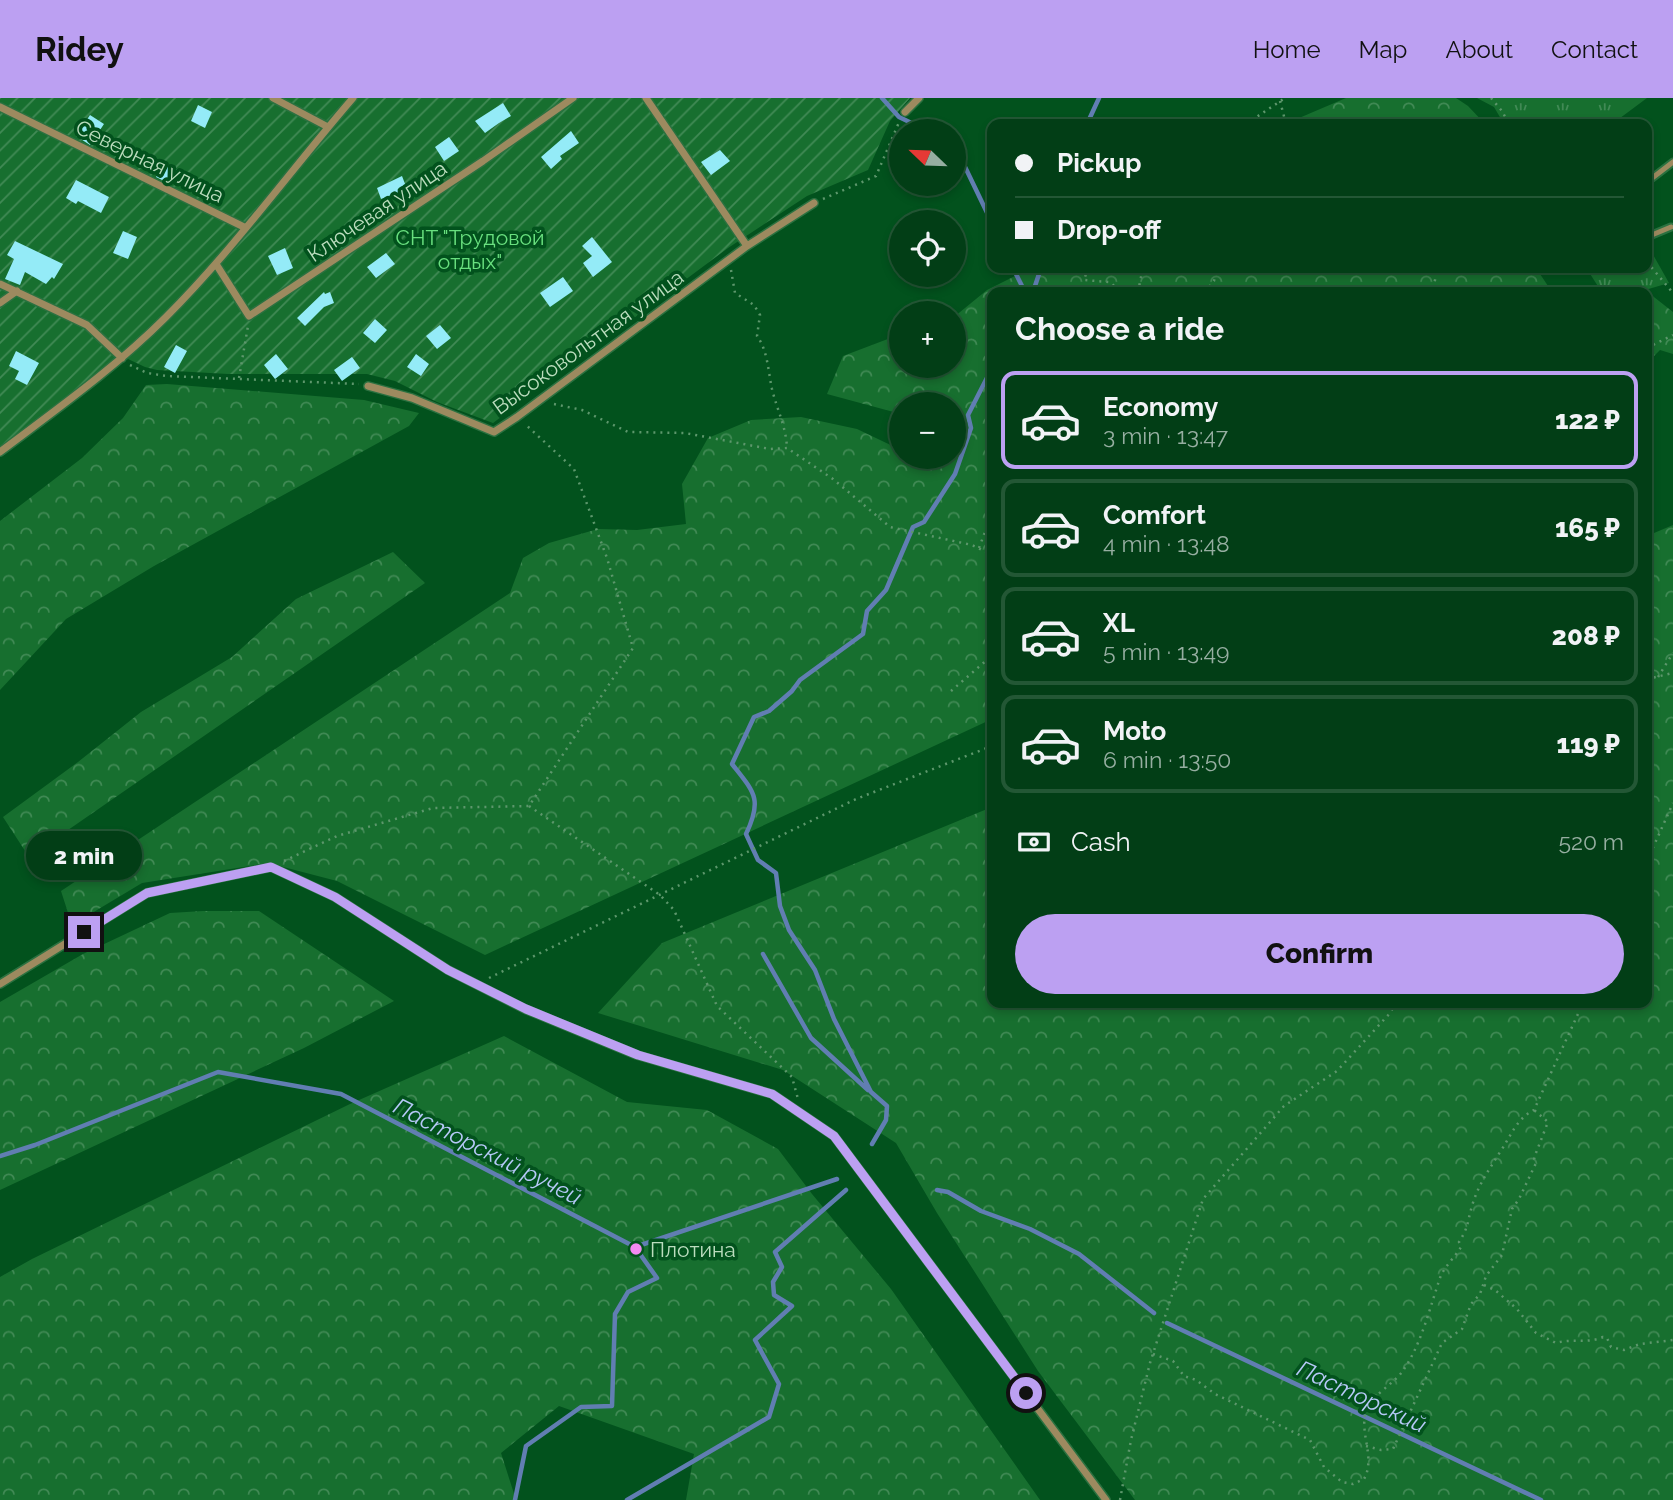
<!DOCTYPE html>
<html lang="en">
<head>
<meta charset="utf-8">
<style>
	body { margin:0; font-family:Raleway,sans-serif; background:#0c451f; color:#f1f3f6; height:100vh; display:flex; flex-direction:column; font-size:26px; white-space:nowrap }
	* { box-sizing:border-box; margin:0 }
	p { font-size:23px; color:#96aea1 }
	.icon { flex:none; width:38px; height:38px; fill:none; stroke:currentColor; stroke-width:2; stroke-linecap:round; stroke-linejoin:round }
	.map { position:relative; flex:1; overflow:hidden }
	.side { position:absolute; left:987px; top:189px; width:665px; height:721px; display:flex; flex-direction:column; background:#023e16; border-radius:14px; box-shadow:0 4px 10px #0003,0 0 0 2px #235735 }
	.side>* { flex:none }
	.top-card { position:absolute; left:987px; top:21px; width:665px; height:154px; border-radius:14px; box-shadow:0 4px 10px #0003,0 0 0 2px #235735; display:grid; align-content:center; height:154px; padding:0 28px; background:#023e16 }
	.needle { width:46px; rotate:293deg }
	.tools { position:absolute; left:889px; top:21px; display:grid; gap:14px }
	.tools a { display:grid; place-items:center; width:77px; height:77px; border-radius:50%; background:#023e16; box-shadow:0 4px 10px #0003,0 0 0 2px #235735; font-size:35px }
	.end { position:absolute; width:32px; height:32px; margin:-16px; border:9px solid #bca0f2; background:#111; box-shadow:0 0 0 4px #111 }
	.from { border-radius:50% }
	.bubble { position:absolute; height:49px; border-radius:24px; background:#023e16; box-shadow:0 4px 10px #0003,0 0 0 2px #235735; font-size:23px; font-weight:800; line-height:49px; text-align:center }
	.top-card b { display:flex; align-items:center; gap:24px; height:66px; font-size:26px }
	.top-card b+b { border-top:2px solid #235735 }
	.top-card i { width:18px; height:18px; background:#f1f3f6 }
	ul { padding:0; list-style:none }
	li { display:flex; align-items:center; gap:21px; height:98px; margin:0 14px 10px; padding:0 14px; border:4px solid #235735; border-radius:14px }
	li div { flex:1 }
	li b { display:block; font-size:26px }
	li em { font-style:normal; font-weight:800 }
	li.current { border-color:#bca0f2 }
	li>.icon { width:63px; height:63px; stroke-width:1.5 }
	h2 { padding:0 28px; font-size:32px; line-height:84px }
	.pay { display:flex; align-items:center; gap:18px; height:77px; padding:0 28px; font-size:26px }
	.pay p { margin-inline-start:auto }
	.cta { display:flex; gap:14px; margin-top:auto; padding:14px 28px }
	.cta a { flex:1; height:80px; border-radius:42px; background:#bca0f2; color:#111; font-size:28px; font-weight:800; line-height:80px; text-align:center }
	header { display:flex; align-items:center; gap:42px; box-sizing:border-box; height:98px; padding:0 35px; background:#bca0f2; color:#111 }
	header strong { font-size:33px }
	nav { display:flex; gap:38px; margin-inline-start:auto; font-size:24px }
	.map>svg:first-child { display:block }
	.grass { fill:url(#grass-tufts) }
	.forest { fill:url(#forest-crowns) }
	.garden { fill:url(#garden-furrows) }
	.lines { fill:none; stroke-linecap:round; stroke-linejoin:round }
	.stream { stroke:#617eb2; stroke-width:4.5 }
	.building { fill:#94ebf7 }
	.service-casing { stroke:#2b7140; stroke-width:9 }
	.minor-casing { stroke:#2b7140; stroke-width:10 }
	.path { stroke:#5d976c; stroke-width:2.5; stroke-dasharray:2 5; stroke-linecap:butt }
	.service { stroke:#9d8a5f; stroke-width:5 }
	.minor { stroke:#9d8a5f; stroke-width:7 }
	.route { stroke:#bca0f2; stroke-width:9 }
	.poi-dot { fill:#f38af1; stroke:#02521d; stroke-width:2.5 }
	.labels { text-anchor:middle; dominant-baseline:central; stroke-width:7; stroke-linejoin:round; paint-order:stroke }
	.street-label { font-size:21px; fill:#bbddbe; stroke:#02521d }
	.park-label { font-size:21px; fill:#69e07f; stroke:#02521d }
	.poi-label { font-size:21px; fill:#bbddbe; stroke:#02521d; text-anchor:start }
	.water-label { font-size:23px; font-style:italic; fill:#b6c9f8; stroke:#02521d }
</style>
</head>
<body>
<header>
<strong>Ridey</strong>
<nav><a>Home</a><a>Map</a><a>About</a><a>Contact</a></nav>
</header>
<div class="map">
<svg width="1673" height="1402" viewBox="0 0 1673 1402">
	<defs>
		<pattern id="grass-tufts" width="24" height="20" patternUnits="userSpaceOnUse" patternTransform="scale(1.75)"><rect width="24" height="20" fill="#176f2f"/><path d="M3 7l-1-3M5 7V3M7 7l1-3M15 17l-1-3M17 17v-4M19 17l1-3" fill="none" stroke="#418a55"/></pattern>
		<pattern id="forest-crowns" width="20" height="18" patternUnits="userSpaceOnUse" patternTransform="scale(1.75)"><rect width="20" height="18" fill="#176f2f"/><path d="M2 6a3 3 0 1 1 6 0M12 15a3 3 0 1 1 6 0" fill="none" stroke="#418a55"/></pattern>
		<pattern id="garden-furrows" width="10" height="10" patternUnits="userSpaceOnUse" patternTransform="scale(1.75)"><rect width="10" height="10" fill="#176f2f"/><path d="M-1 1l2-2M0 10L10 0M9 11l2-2" fill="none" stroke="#418a55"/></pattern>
	</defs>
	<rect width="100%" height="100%" fill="#02521d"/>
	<!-- grass -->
	<path class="grass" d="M 1477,0 L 1647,0 L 1612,26 L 1504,26 L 1494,9 Z
		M 1647,146 L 1669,185 L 1645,192 L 1601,193 L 1587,171 L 1583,170 L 1647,170 Z"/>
	<!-- forest -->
	<path class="forest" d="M 1346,0 L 1456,0 L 1468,8 L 1485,26 L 1285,26 Z
		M 1031,170 L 1536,170 L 1552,194 L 992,194 L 992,621 L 485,857 L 337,783 L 268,765 L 142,785 L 72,827 L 61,793 L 510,495 L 523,460 L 549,445 L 598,431 L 637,432 L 686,426 L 682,386 L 708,340 L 751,322 L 801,319 L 857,331 L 901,352 L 901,359 L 954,359 L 954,306 L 901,306 L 901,316 L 827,296 L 843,258 L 901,236 L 901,268 L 954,268 L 954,219 L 987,192 Z
		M 1645,192 L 1673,214 L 1673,256 L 1660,252 L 1647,265 L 1647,194 L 1572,194 Z
		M 167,286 L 364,302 L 419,315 L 409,328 L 154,468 L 66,521 L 0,592 L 0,423 L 82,360 L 123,320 L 146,287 Z
		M 1673,427 L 1673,1402 L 1135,1402 L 1038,1273 L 937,1115 L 896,1045 L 783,972 L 598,915 L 662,845 L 992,709 L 992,905 L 1647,905 L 1647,438 Z
		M 393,454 L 425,485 L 29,759 L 3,719 L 78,664 L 141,614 L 232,559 L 296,501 Z
		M 203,813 L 259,813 L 394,903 L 304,950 L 0,1092 L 0,904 L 83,856 L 170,815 Z
		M 504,938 L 627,1004 L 707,1012 L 778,1051 L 812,1096 L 891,1191 L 1040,1402 L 686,1402 L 694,1356 L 559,1308 L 501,1355 L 516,1402 L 0,1402 L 0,1179 L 32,1161 L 350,1006 Z"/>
	<!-- garden -->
	<path class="garden" d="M 0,0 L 910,0 L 890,23 L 868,72 L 807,98 L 728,150 L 493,325 L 437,304 L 395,283 L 367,276 L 228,276 L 157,272 L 145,269 L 128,261 L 108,272 L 0,354 Z"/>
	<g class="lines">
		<!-- stream -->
		<path class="stream" d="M 882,0 L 899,19 L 928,33
			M 1087,26 L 1099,0
			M 954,46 L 992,125
			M 1013,170 L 1025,194
			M 1033,194 L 1041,170
			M 763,856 L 811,940 L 868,992
			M 872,1046 L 886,1022 L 887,1008 L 871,994 L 834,921 L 815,872 L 789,832 L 780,808 L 776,775 L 758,762 L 746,736 C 763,701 754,694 732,666 L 754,619 L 769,613 L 792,593 L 800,582 L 863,536 L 867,513 L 886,492 L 913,429 L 924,424 L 955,376 L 971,330 L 968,317 L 992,270
			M 0,1058 L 35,1047 L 218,974 L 341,996 L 635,1149 L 657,1180 L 628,1194 L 615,1216 L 612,1308 L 581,1309 L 526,1348 L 515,1402
			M 937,1092 L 948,1094 L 981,1113 L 1030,1131 L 1079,1156 L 1154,1215
			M 635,1149 L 837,1081
			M 1167,1225 L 1541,1402
			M 627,1402 L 769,1319 L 779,1286 L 755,1242 L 792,1208 L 774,1197 L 773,1184 L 782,1169 L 775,1154 L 846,1092"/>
	</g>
	<!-- building -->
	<path class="building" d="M 503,5 L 511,18 L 499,25 L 485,35 L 475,23 Z
		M 198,7 L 212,14 L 205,30 L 191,23 Z
		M 90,17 L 104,26 L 90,47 L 76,38 Z
		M 571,33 L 579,45 L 560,58 L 562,61 L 551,71 L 541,59 Z
		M 449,39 L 459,53 L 444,63 L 435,49 Z
		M 720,52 L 730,63 L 711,77 L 701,64 Z
		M 162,65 L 177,72 L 170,86 L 156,79 Z
		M 402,78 L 407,91 L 381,101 L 377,90 Z
		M 76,82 L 109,99 L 101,115 L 78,103 L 76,106 L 66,100 Z
		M 123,133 L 137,139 L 128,161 L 113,155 Z
		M 592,139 L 612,164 L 593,179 L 583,165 L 592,158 L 582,148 Z
		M 15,143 L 63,166 L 54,181 L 52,179 L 46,186 L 25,174 L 20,187 L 5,181 L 14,161 L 7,157 Z
		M 285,150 L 293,170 L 277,177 L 268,158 Z
		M 386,155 L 395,166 L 376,180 L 367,169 Z
		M 563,179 L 573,193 L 550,209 L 540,195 Z
		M 324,194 L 325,196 L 330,194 L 334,205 L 324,209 L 305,228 L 297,220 Z
		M 375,221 L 387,232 L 375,245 L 363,235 Z
		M 440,227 L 451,240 L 437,251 L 426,238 Z
		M 176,247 L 187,253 L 175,275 L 164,269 Z
		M 16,253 L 39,265 L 27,287 L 15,281 L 19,273 L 9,268 Z
		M 276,256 L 288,271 L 275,281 L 264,267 Z
		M 416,256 L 429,266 L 421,278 L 407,269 Z
		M 352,259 L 360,270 L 342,283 L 334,272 Z"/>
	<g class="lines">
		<!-- service casing -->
		<g class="service-casing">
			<path id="service" d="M 1647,84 L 1673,64
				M 1647,139 L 1671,129"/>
		</g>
		<!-- minor casing -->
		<g class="minor-casing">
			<path id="minor" d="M 273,0 L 328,29
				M 646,0 L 747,148
				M 0,9 L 246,130
				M 905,14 L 919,0
				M 216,166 L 249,218 L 483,63 L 573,0
				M 0,186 L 87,227 L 122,260
				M 0,205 L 17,193
				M 368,288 L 412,300 L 494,334 L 517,319 L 747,148 L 814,105
				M 0,354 C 57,311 115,270 166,219 C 234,151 290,73 353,0
				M 0,886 L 147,795 L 271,769 L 335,799 L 448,872 L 525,911 L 637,957 L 772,996 L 834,1038 L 1106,1402"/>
		</g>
		<!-- path -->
		<path class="path" d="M 1491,0 L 1502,13 L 1509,26
			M 1280,3 L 1286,26
			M 1246,26 L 1285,0
			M 823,101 L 876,78 L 900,22
			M 1647,164 L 1673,195
			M 1088,170 L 1084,182 L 1109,184 L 1122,194
			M 731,172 L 735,195 L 754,207 L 760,217 L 757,238 C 768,253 768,273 772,291 C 777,312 786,328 787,350
			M 1433,190 L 1438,170
			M 1138,194 L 1142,174 L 1140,170
			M 1205,194 L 1214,183 L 1217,170
			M 1647,250 L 1673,237
			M 130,267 L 147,275 L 167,278 L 359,286
			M 239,280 L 248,228
			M 554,306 L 582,312 L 628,334 L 685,335 L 770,351 L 787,350 L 833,381 L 890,429 L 972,447 L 992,457
			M 979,450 L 992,415
			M 1658,579 L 1673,555
			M 1647,581 L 1673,575
			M 951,593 L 988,561 L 992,553
			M 529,708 L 660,797 L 674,812 L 717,908 L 792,979 L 798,1001
			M 284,763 L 337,738 L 433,710 L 529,708 L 633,550 L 607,460 L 574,371 L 525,326
			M 1647,763 L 1673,705
			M 489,880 L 856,701 L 992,648
			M 1484,1187 L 1495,1192 L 1517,1211 L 1536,1235 L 1556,1245 C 1572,1240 1588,1246 1603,1239 L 1607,1240 L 1611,1249 L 1624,1252 L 1640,1246 L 1673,1242
			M 1153,1256 L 1173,1263 L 1184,1278 L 1196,1282 L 1215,1296 L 1310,1342 L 1324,1369 L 1342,1384 L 1353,1386 L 1364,1381 C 1376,1360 1359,1335 1366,1313 C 1370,1299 1393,1286 1402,1274 C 1421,1248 1430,1209 1440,1180 C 1444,1169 1455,1159 1461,1149 L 1459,1144 C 1469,1128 1467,1125 1472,1108 C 1478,1087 1489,1072 1500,1054 C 1511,1038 1516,1021 1534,1012 L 1583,905
			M 1366,1348 L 1381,1352 L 1393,1351 L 1442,1245 L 1462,1231 L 1471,1206 L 1480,1196 L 1486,1178 L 1502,1157 L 1512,1111 L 1519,1101 L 1536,1065 L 1534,1060 L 1548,1024 L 1534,1012
			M 1120,1402 L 1131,1342 L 1150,1265 L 1203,1101 L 1284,1008 L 1337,973 L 1391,914 L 1395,905"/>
		<!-- service -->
		<use href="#service" class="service"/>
		<!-- minor -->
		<use href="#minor" class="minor"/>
	</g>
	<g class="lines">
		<!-- route -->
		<path class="route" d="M 84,834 L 147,795 L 271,769 L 335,799 L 448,872 L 526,911 L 638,957 L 772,996 L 834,1038 L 1026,1295"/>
	</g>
	<!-- markers -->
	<circle class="poi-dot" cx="636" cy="1151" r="7"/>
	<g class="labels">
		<!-- street labels -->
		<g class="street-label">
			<text transform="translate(150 63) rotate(26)">Северная улица</text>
			<text transform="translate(377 113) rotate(-34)">Ключевая улица</text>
			<text transform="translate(588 244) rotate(-36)">Высоковольтная улица</text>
		</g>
		<!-- park labels -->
		<g class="park-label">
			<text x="470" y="139">СНТ "Трудовой<tspan x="470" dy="24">отдых"</tspan></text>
		</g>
		<!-- poi labels -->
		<g class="poi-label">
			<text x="650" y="1151">Плотина</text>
		</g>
		<!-- water labels -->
		<g class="water-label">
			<text transform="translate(488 1053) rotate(27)">Пасторский ручей</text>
			<text transform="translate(1362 1298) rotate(25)">Пасторский</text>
		</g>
	</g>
</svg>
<div class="tools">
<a><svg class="needle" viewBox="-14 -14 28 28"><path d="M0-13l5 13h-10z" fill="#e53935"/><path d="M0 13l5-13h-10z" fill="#96aea1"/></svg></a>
<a><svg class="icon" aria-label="locate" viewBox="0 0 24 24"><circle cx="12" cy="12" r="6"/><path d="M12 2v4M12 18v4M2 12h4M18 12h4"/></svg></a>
<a>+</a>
<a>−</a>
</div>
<i class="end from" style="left:1026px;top:1295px"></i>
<i class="end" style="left:84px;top:834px"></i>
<div class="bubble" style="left:26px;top:733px;width:116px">2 min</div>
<div class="top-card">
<b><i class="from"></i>Pickup</b>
<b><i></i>Drop-off</b>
</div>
<section class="side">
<h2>Choose a ride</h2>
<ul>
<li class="current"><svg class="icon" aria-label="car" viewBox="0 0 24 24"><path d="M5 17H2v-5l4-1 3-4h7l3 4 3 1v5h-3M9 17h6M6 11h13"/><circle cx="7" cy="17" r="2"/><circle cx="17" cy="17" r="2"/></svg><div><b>Economy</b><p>3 min · 13:47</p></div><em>122 ₽</em></li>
<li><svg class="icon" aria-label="car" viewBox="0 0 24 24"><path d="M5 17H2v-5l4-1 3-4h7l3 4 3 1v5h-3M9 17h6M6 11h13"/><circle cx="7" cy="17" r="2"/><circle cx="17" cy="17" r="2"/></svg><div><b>Comfort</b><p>4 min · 13:48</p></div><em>165 ₽</em></li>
<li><svg class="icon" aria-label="car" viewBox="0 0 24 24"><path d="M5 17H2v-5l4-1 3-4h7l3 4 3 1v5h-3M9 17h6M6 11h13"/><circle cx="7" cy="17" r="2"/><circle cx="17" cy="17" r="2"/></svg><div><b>XL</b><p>5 min · 13:49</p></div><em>208 ₽</em></li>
<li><svg class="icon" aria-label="car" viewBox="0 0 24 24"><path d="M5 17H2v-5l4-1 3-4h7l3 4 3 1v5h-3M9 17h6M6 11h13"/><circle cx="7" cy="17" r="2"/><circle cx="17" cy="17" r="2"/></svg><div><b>Moto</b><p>6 min · 13:50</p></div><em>119 ₽</em></li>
</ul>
<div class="pay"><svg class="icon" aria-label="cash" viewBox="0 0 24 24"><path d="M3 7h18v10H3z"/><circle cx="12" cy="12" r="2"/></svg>Cash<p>520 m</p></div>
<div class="cta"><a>Confirm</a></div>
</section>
</div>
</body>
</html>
